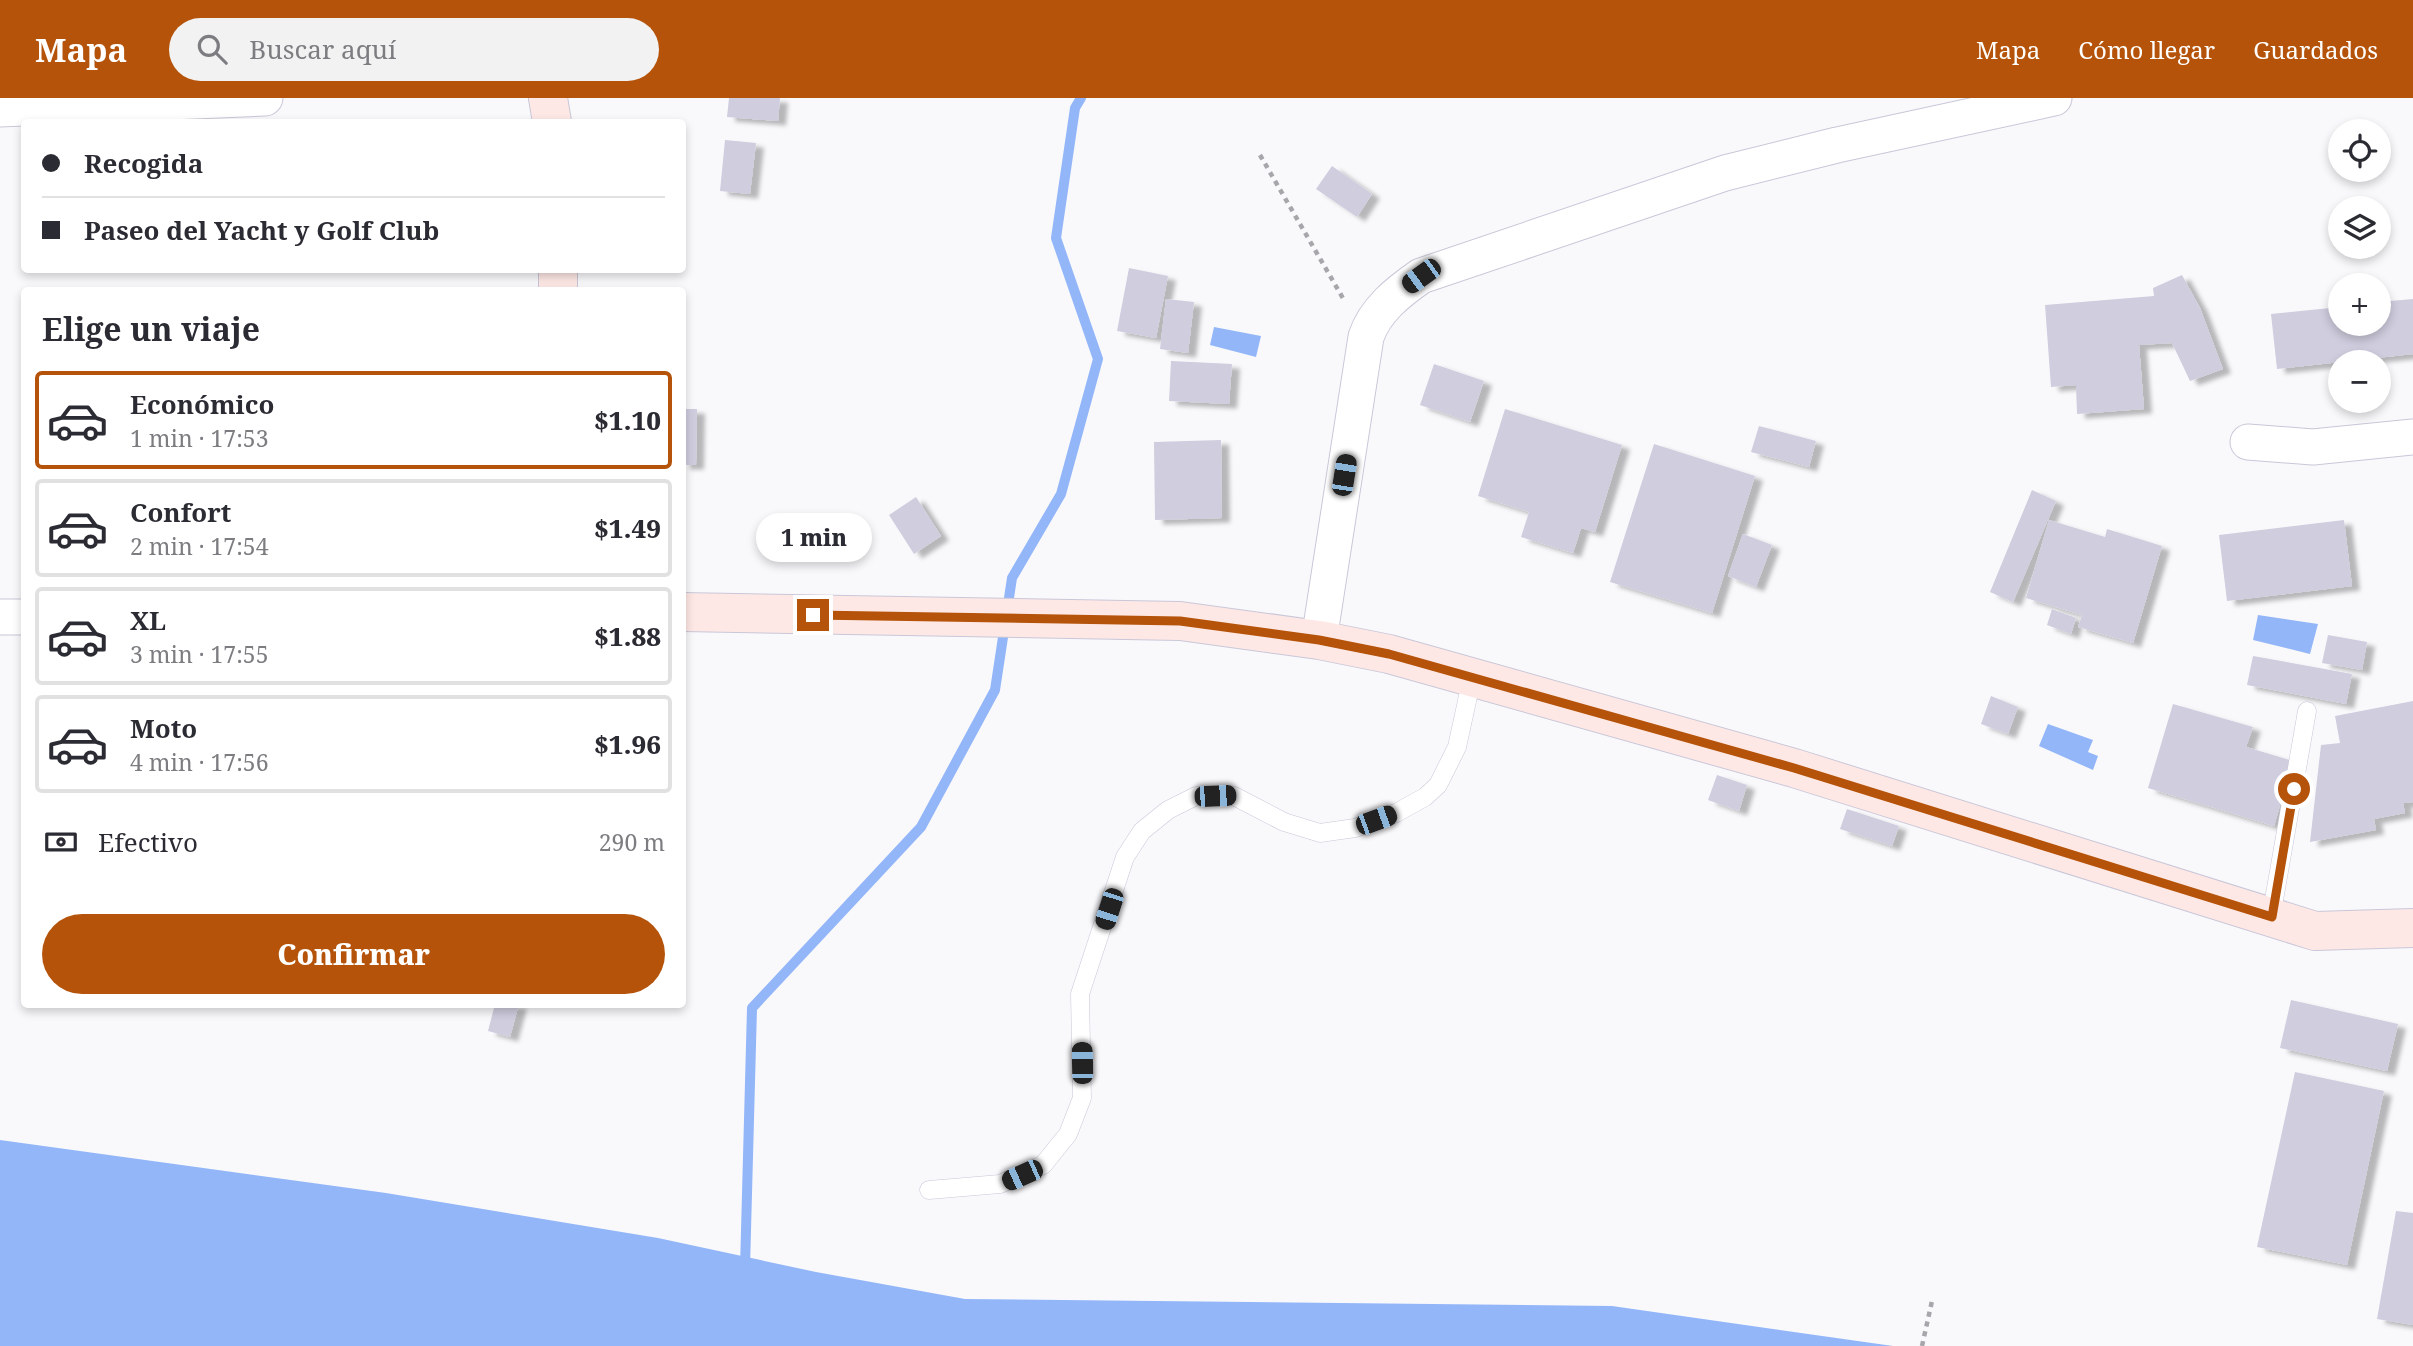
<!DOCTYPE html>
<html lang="es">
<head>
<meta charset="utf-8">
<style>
	body { margin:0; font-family:"Noto Serif",serif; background:#f2f2f3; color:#2b2b33; height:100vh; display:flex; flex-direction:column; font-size:26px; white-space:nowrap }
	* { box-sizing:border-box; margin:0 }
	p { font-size:23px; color:#7c7c81 }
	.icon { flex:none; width:38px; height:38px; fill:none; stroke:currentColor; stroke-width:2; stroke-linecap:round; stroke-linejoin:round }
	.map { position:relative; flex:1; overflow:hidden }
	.drawer { position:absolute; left:21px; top:189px; width:665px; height:721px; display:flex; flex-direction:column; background:#fff; border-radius:7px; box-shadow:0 4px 10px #0003 }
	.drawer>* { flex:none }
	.banner { position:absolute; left:21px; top:21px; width:665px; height:154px; border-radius:7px; box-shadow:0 4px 10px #0003; display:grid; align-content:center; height:154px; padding:0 21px; background:#fff }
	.buttons { position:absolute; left:2328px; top:21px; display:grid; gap:14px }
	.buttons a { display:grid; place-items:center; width:63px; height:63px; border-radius:50%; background:#fff; box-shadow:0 4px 10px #0003; font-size:35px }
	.end { position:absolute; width:32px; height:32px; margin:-16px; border:9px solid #b45309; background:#fff; box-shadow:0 0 0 4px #fff }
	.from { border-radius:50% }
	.bubble { position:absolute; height:49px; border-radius:24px; background:#fff; box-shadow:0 4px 10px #0003; font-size:23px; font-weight:800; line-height:49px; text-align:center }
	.car { position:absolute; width:21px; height:42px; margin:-21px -10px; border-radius:9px; box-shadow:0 0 5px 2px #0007; background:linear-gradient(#222 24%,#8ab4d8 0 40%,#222 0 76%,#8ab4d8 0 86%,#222 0) }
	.banner b { display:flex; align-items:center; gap:24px; height:66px; font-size:26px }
	.banner b+b { border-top:2px solid #e1e1e2 }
	.banner i { width:18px; height:18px; background:#2b2b33 }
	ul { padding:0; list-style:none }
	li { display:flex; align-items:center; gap:21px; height:98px; margin:0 14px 10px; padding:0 7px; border:4px solid #e1e1e2; border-radius:7px }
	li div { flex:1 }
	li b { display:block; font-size:26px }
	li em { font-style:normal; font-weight:800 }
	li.current { border-color:#b45309 }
	li>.icon { width:63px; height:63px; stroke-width:1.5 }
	h2 { padding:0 21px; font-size:32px; line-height:84px }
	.pay { display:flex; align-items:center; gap:18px; height:77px; padding:0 21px; font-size:26px }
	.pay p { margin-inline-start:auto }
	.cta { display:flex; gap:14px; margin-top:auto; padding:14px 21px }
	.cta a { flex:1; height:80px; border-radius:42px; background:#b45309; color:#fff; font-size:28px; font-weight:800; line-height:80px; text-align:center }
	header { display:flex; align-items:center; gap:42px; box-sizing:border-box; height:98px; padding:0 35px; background:#b45309; color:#fff }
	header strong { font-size:33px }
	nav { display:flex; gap:38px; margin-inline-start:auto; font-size:24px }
	.search { width:490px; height:63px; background:#f2f2f3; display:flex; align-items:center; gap:18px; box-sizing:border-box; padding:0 24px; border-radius:38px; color:#7c7c81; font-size:26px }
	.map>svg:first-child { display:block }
	.water { fill:#93b6f9 }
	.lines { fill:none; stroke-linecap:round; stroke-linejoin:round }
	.stream { stroke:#93b6f9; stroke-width:10 }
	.building { fill:#cfcdde; filter:url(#shadow) }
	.lane-casing { stroke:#c9c7d8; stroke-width:19 }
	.street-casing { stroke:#c9c7d8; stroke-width:37 }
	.secondary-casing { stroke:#c9c7d8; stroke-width:40 }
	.path { stroke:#a7a6ab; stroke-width:4.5; stroke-dasharray:5 5; stroke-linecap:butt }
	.lane { stroke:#fff; stroke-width:18 }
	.street { stroke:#fff; stroke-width:35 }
	.secondary { stroke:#fee8e5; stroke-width:38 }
	.route { stroke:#b45309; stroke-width:9 }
</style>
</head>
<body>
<header>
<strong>Mapa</strong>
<div class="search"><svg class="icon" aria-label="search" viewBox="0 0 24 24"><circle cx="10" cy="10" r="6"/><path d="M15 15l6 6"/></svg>Buscar aquí</div>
<nav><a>Mapa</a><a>Cómo llegar</a><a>Guardados</a></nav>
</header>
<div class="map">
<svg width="2413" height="1248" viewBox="0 0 2413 1248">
	<defs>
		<filter id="shadow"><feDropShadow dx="8" dy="4.5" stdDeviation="2" flood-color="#0004"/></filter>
	</defs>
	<rect width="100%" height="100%" fill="#f9f9fc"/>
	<!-- water -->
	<path class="water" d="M 1214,229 L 1261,238 L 1256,259 L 1210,247 Z
		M 2258,517 L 2318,526 L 2310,556 L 2253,542 Z
		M 2048,626 L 2093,642 L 2088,654 L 2098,658 L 2093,672 L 2039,648 Z
		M 0,1042 L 386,1095 L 658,1140 L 816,1174 L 965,1201 L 1612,1208 L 1893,1248 L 0,1248 Z"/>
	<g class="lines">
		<!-- stream -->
		<path class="stream" d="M 745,1170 L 752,910 L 921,729 L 995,592 L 1012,480 L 1061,396 L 1098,261 L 1056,140 L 1075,10 L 1081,0"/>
	</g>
	<!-- building -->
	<path class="building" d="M 729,0 L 780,0 L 778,23 L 727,19 Z
		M 725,42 L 756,45 L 750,96 L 720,93 Z
		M 1332,68 L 1372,96 L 1357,119 L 1316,91 Z
		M 1129,170 L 1168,178 L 1156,240 L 1117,233 Z
		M 2182,177 L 2200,210 L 2223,271 L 2190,283 L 2172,245 L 2139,247 L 2144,311 L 2077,316 L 2076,287 L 2051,289 L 2045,207 L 2154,198 L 2153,190 Z
		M 1166,201 L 1194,204 L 1188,255 L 1160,251 Z
		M 2413,201 L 2413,256 L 2277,271 L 2271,216 L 2340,209 L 2340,226 L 2378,226 L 2378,204 Z
		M 1171,263 L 1232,266 L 1229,306 L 1169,303 Z
		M 1434,266 L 1484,283 L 1470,324 L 1420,307 Z
		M 682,311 L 697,311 L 696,367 L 682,367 Z
		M 1505,311 L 1622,347 L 1595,434 L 1581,430 L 1573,455 L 1521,439 L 1529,414 L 1478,398 Z
		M 1759,328 L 1816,343 L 1809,369 L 1751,354 Z
		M 1221,342 L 1222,420 L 1155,422 L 1154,344 Z
		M 1654,346 L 1755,378 L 1712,515 L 1610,484 Z
		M 2032,392 L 2056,403 L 2013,504 L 1990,494 Z
		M 916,399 L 941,438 L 914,456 L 889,417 Z
		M 2049,422 L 2105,439 L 2107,431 L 2162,448 L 2133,545 L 2078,529 L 2082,517 L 2026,500 Z
		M 2344,422 L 2352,488 L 2227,503 L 2219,437 Z
		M 1743,436 L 1772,447 L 1756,489 L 1728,478 Z
		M 2052,511 L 2076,520 L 2071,536 L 2047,527 Z
		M 2328,537 L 2367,544 L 2362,572 L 2322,565 Z
		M 2253,558 L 2352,576 L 2346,606 L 2247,587 Z
		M 1991,598 L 2018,609 L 2008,636 L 1981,626 Z
		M 2413,603 L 2413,704 L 2403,705 L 2405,715 L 2374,721 L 2376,732 L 2310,744 L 2321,647 L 2340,645 L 2335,618 Z
		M 2173,606 L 2253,629 L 2246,649 L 2293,663 L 2274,728 L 2148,690 Z
		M 1717,677 L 1747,687 L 1739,713 L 1708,702 Z
		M 1847,711 L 1899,728 L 1892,748 L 1840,731 Z
		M 2291,902 L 2398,926 L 2387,973 L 2280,950 Z
		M 495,906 L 519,906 L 510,939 L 488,933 Z
		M 2295,974 L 2384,993 L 2347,1167 L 2257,1149 Z
		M 2396,1113 L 2413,1115 L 2413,1227 L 2377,1221 Z"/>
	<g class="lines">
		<!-- lane casing -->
		<g class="lane-casing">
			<path id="lane" d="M 2271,819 L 2307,613
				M 929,1092 L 1000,1086 L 1043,1067 L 1068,1036 L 1082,1000 L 1080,896 L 1125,759 L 1142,733 L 1168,712 L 1196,698 L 1234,698 L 1284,724 L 1320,735 L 1355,730 L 1396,715 L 1425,699 L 1438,687 L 1457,649 L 1472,580"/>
		</g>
		<!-- street casing -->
		<g class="street-casing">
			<path id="street" d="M 0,11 L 265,0
				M 2248,344 L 2313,349 L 2413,339
				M 0,519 L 24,519
				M 1319,542 L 1366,239 C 1375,212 1398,194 1421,178 L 1725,75 L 1837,47 L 2054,0"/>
		</g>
		<!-- secondary casing -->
		<g class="secondary-casing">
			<path id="secondary" d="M 548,0 L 552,24
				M 558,192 L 558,172
				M 682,514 L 1180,523 L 1319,542 L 1389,556 L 1794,670 L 2315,833 L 2413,830"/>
		</g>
		<!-- path -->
		<path class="path" d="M 1260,57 L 1344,202
			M 1922,1248 L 1932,1203"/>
		<!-- lane -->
		<use href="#lane" class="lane"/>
		<!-- street -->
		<use href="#street" class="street"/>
		<!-- secondary -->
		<use href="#secondary" class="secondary"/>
	</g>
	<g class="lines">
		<!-- route -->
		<path class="route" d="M 813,517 L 1180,523 L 1319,542 L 1389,556 L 1794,670 L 2272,819 L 2294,691"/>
	</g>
</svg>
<div class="buttons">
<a><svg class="icon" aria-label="locate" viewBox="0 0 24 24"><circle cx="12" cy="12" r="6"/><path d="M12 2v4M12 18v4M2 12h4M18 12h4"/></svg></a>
<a><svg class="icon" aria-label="layers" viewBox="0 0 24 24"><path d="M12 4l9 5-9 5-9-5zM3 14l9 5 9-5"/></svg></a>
<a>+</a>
<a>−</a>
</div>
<i class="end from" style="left:2294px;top:691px"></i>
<i class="end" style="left:813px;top:517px"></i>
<div class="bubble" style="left:756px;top:415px;width:116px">1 min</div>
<i class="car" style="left:1421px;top:178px;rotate:234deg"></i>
<i class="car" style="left:1344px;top:377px;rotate:9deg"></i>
<i class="car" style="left:1215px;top:698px;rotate:88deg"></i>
<i class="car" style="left:1376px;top:722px;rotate:70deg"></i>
<i class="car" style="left:1109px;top:811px;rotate:198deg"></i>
<i class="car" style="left:1082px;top:965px;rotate:359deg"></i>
<i class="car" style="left:1022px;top:1077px;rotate:246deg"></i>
<div class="banner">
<b><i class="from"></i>Recogida</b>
<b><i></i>Paseo del Yacht y Golf Club</b>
</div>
<section class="drawer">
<h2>Elige un viaje</h2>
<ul>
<li class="current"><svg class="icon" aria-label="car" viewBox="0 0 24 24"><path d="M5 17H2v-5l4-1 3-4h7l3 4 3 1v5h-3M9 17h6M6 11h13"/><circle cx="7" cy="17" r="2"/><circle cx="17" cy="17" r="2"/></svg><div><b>Económico</b><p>1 min · 17:53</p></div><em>$1.10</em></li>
<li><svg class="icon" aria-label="car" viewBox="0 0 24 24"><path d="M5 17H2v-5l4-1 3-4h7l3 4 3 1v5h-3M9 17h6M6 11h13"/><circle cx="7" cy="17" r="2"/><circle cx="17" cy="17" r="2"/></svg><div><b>Confort</b><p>2 min · 17:54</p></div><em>$1.49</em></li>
<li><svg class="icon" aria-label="car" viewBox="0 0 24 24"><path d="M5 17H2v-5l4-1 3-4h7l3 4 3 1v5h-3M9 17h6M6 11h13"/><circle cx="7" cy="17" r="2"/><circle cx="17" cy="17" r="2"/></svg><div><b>XL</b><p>3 min · 17:55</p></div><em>$1.88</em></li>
<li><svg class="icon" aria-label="car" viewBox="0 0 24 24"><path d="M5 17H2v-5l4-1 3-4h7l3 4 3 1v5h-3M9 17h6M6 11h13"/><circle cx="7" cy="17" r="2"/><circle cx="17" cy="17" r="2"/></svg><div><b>Moto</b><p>4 min · 17:56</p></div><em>$1.96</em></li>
</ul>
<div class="pay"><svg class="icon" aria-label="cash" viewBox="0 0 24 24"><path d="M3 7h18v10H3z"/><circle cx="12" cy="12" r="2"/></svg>Efectivo<p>290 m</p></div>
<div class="cta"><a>Confirmar</a></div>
</section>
</div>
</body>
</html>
